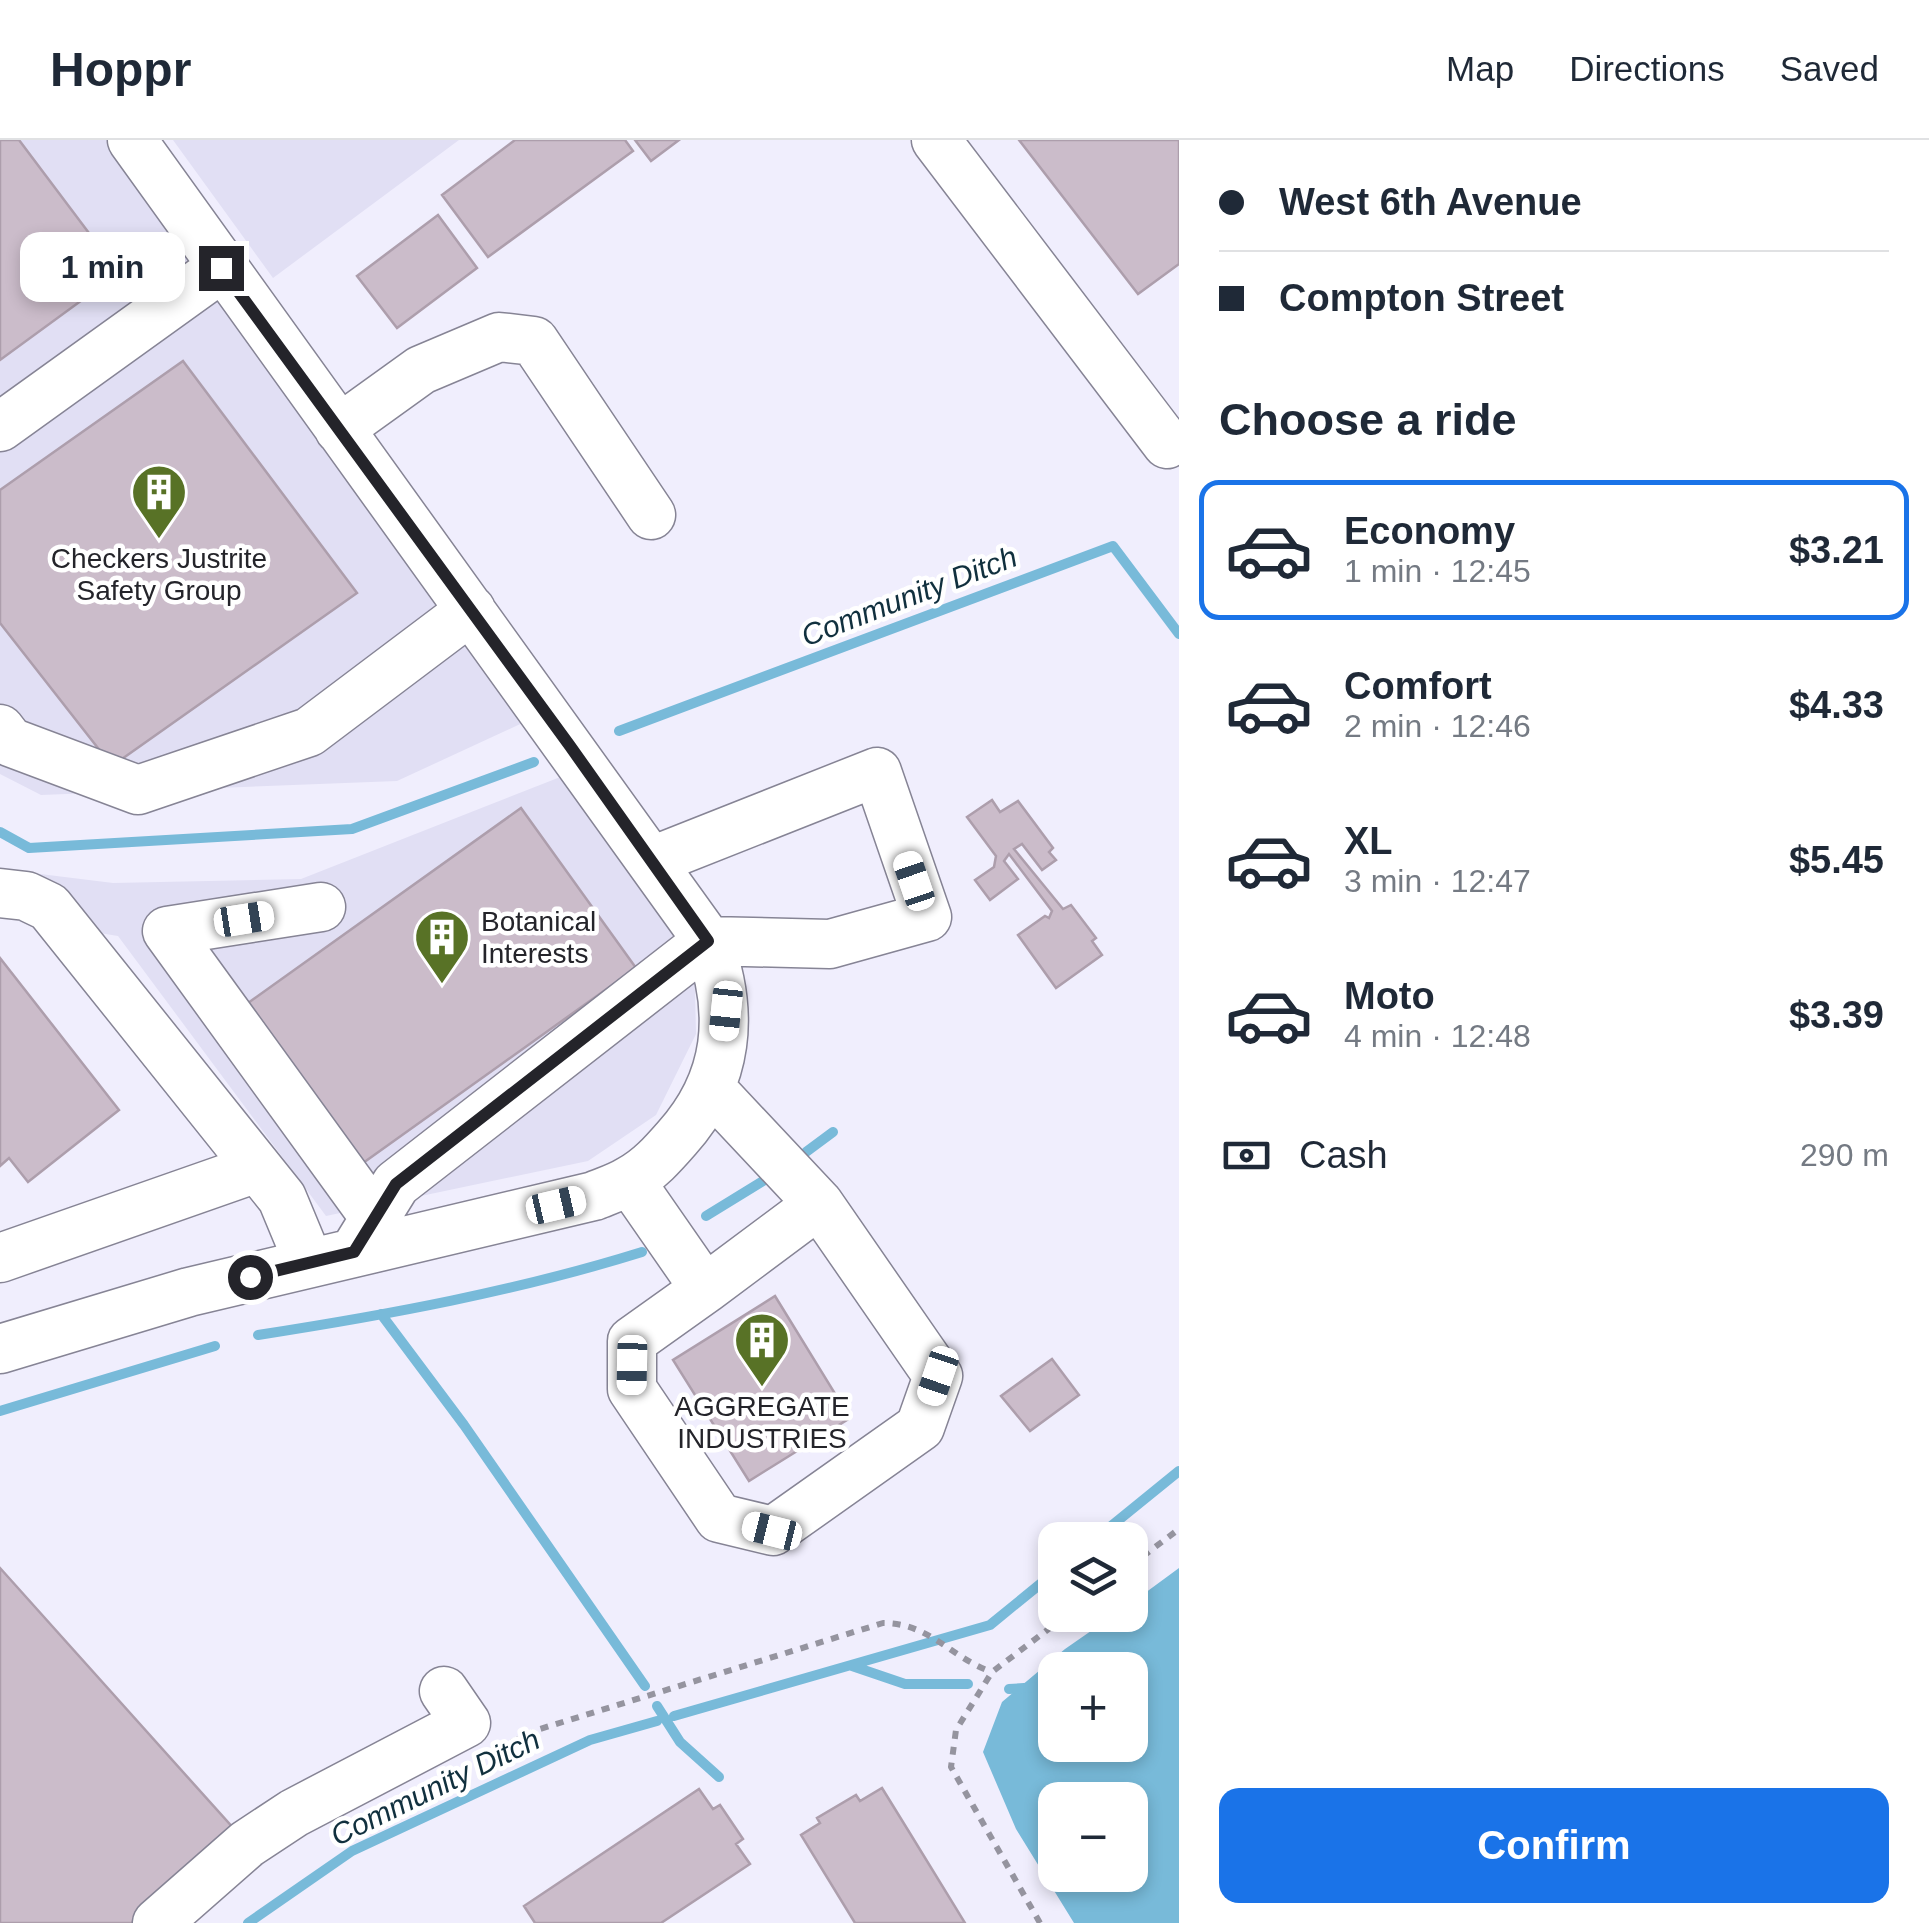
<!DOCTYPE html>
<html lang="en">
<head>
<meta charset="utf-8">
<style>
	body { margin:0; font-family:Helvetica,sans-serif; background:#f6f6f7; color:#1f2937; height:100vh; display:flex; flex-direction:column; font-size:38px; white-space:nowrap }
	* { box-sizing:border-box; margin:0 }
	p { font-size:32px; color:#747a83 }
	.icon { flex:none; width:55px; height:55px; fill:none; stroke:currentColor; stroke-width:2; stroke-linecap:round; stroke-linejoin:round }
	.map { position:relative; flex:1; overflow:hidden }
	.side { display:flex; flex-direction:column; background:#fff; width:750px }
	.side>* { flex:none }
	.banner { display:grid; align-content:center; height:220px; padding:0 40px; background:#fff }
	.tools { position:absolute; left:1038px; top:1382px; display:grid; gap:20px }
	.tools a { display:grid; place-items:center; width:110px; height:110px; border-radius:20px; background:#fff; box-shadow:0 5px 15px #0003; font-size:50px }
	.end { position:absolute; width:45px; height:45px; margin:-22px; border:12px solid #24242a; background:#fff; box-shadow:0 0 0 5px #fff }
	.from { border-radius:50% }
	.bubble { position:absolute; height:70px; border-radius:20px; background:#fff; box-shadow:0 5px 15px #0003; font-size:32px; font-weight:700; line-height:70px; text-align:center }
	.car { position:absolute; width:30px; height:60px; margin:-30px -15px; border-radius:12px; box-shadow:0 0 8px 2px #0007; background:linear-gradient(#fff 24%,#345 0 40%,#fff 0 76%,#345 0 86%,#fff 0) }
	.banner b { display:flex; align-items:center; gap:35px; height:95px; font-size:38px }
	.banner b+b { border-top:2px solid #e0e1e3 }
	.banner i { width:25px; height:25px; background:#1f2937 }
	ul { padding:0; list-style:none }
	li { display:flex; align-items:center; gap:30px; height:140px; margin:0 20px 15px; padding:0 20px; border:5px solid transparent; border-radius:20px }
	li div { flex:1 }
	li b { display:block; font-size:38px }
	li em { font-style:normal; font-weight:700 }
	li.current { border-color:#1a73e8 }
	li>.icon { width:90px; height:90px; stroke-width:1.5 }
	h2 { padding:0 40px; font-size:45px; line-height:120px }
	.pay { display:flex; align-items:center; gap:25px; height:110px; padding:0 40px; font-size:38px }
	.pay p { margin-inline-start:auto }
	.action { display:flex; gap:20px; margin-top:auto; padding:20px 40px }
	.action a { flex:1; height:115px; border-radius:20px; background:#1a73e8; color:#fff; font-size:40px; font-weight:700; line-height:115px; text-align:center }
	header { display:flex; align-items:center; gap:60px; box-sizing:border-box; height:140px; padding:0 50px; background:#fff; border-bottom:2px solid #e0e1e3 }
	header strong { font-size:48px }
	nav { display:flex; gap:55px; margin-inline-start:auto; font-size:35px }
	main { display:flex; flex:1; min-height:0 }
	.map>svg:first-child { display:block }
	.built { fill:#e1dff4 }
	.water { fill:#78bad9; fill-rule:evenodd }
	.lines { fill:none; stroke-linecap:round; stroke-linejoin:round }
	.stream { stroke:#78bad9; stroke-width:10 }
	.building { fill:#cbbcca; stroke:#ad9eac; stroke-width:2.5 }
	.minor-casing { stroke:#868495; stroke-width:51 }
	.path { stroke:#95949f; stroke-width:6; stroke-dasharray:8 8; stroke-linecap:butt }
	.minor { stroke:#fff; stroke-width:48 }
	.route { stroke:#24242a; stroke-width:12 }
	.labels { text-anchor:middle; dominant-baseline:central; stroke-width:9; stroke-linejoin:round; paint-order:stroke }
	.poi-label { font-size:28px; fill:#24242a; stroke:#fff }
	.water-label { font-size:30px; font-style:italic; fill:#11303e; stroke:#fff }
</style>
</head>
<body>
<header>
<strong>Hoppr</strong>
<nav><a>Map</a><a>Directions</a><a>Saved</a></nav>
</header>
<main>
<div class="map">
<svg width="1179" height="1783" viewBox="0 0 1179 1783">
	<rect width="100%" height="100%" fill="#f0eefd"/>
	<!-- built -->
	<path class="built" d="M 0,0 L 106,0 L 529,580 L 397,641 L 41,655 L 0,634 Z
		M 173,0 L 459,0 L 273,138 Z
		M 568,634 L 694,812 L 696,894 L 656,975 L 588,1021 L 326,1076 L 118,796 L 0,777 L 0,729 L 113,743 L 301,739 Z"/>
	<!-- water -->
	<path class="water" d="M 1179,1428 L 1179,1783 L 1074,1783 L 1016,1689 L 983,1612 L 1002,1562 L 1065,1509 L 1114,1475 L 1130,1475 L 1130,1464 ZM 1055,1530 L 1130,1530 L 1130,1605 L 1055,1605 ZM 1055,1660 L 1130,1660 L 1130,1735 L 1055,1735 Z"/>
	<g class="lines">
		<!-- stream -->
		<path class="stream" d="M 619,591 L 1113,406 L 1179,494
			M 0,692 L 29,708 L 352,689 L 534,622
			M 806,1012 L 833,992
			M 706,1076 L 771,1036
			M 381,1174 L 464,1285 L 645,1546
			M 258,1195 C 387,1175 517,1151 642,1112
			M 0,1271 L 215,1206
			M 1094,1400 L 1179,1331
			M 852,1526 L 905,1544 L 968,1544
			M 1009,1549 L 1055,1546
			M 657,1566 L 680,1602 L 719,1637
			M 674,1576 L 990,1485 L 1055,1432
			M 248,1783 L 352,1711 L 590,1600 L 657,1581"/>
	</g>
	<!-- building -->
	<path class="building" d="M 0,0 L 19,0 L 119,133 L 0,220 Z
		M 515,0 L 625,0 L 633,11 L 488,117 L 442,55 Z
		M 635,0 L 679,0 L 651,21 Z
		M 1019,0 L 1179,0 L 1179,124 L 1138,154 Z
		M 438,75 L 477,128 L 397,188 L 357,136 Z
		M 183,221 L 357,453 L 112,626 L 0,483 L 0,350 Z
		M 992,660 L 1000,672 L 1018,661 L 1053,708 L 1049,712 L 1056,720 L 1042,730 L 1022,704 L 1014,709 L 1063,769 L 1071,765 L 1096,798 L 1092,801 L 1102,815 L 1056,848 L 1018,795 L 1045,776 L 1049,778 L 1052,771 L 1009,714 L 1004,721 L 1018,739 L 990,760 L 975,740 L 994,727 L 996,716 L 967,677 Z
		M 521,668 L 636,828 L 363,1023 L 248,863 Z
		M 0,818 L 119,970 L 28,1042 L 9,1018 L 0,1026 Z
		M 775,1156 L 850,1278 L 749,1341 L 673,1220 Z
		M 1052,1219 L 1079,1255 L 1030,1291 L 1001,1256 Z
		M 0,1428 L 235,1690 L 132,1783 L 0,1783 Z
		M 882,1648 L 911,1695 L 965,1783 L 855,1783 L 801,1695 L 820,1683 L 817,1678 L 856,1655 L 860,1661 Z
		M 699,1649 L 713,1669 L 720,1665 L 743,1699 L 736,1704 L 750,1724 L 661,1783 L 535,1783 L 524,1766 Z"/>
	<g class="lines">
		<!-- minor casing -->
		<g class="minor-casing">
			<path id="minor" d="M 936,0 L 1167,304
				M 0,287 L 221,128
				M 339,289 L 421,230 L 499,197 L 534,201 L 651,375
				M 0,589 L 10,602 L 138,650 L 309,592 L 471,470
				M 0,753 L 26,756 L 49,767 L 282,1058 L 309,1123
				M 321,767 L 167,791 L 375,1078
				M 711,949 L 819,1064
				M 630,1041 L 705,1149 L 632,1201 L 632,1249 L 719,1378 L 773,1391 L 920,1287 L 938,1236 L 819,1064 L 705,1149
				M 354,1112 L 396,1044 L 708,801 L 830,804 L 927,777 L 877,632 L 652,721
				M 0,1118 L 257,1028
				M 0,1209 L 189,1152 L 594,1056 C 606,1051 619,1047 630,1040 C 649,1030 663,1014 677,998 C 729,940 735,873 708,801 L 132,0
				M 157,1783 L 247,1704 L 294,1673 L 466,1583 L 444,1551"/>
		</g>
		<!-- path -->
		<path class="path" d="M 1130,1426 L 1179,1389
			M 497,1609 L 540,1589 L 883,1483 C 930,1483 951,1518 992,1532
			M 1040,1783 L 951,1627 L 956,1590 L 992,1532 L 1067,1475"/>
		<!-- minor -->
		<use href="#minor" class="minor"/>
	</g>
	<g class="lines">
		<!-- route -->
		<path class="route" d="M 221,128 L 570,606 L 708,801 L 396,1044 L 354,1112 L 250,1137"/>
	</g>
	<!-- icons -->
	<defs>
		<g id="building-pin" transform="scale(2.875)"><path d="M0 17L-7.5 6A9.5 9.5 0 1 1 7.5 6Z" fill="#587226" stroke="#fff"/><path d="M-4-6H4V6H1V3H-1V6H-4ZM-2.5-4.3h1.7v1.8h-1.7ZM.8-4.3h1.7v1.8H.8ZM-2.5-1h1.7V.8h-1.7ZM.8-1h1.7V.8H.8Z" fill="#fff"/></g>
	</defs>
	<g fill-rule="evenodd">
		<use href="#building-pin" x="159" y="352"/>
		<use href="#building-pin" x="442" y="797"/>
		<use href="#building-pin" x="762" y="1200"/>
	</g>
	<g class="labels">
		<!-- poi labels -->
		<g class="poi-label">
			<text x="159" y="418">Checkers Justrite<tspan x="159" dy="32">Safety Group</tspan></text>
			<text x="481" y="781" text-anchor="start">Botanical<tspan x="481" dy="32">Interests</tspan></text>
			<text x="762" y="1266">AGGREGATE<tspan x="762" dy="32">INDUSTRIES</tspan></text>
		</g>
		<!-- water labels -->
		<g class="water-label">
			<text transform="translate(909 456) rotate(-21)">Community Ditch</text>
			<text transform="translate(435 1647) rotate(-26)">Community Ditch</text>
		</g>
	</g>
</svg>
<div class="tools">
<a><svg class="icon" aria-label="layers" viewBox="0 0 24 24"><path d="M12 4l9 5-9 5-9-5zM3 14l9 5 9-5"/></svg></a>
<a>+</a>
<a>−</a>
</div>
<i class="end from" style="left:250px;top:1137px"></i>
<i class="end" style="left:221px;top:128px"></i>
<div class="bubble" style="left:20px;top:92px;width:165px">1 min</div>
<i class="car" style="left:914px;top:741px;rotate:341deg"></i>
<i class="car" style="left:244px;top:779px;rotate:81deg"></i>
<i class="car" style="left:726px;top:871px;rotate:186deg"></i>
<i class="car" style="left:556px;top:1065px;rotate:77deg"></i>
<i class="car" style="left:632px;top:1225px;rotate:181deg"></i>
<i class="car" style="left:938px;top:1236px;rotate:199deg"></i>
<i class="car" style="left:772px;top:1391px;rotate:284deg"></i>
</div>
<section class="side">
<div class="banner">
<b><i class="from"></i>West 6th Avenue</b>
<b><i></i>Compton Street</b>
</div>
<h2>Choose a ride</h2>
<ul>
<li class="current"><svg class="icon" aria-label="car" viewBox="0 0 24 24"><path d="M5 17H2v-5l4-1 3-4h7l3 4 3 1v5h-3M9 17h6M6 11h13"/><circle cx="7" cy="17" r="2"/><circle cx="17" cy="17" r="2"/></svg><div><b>Economy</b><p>1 min · 12:45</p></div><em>$3.21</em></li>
<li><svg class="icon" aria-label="car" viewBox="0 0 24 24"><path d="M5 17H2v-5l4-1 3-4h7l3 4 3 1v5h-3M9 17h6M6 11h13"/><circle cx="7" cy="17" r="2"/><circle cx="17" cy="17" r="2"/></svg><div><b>Comfort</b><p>2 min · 12:46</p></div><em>$4.33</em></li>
<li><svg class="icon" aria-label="car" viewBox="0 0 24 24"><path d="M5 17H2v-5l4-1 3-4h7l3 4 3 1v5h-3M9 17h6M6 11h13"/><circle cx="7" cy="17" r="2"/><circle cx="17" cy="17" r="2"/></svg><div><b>XL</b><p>3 min · 12:47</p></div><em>$5.45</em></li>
<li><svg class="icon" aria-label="car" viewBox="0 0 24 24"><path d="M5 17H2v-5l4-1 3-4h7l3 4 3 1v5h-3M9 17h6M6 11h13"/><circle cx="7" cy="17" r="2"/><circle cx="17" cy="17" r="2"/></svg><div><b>Moto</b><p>4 min · 12:48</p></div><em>$3.39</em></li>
</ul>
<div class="pay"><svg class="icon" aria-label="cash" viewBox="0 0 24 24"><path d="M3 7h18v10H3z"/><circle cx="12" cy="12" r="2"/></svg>Cash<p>290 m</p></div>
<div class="action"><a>Confirm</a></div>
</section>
</main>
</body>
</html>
